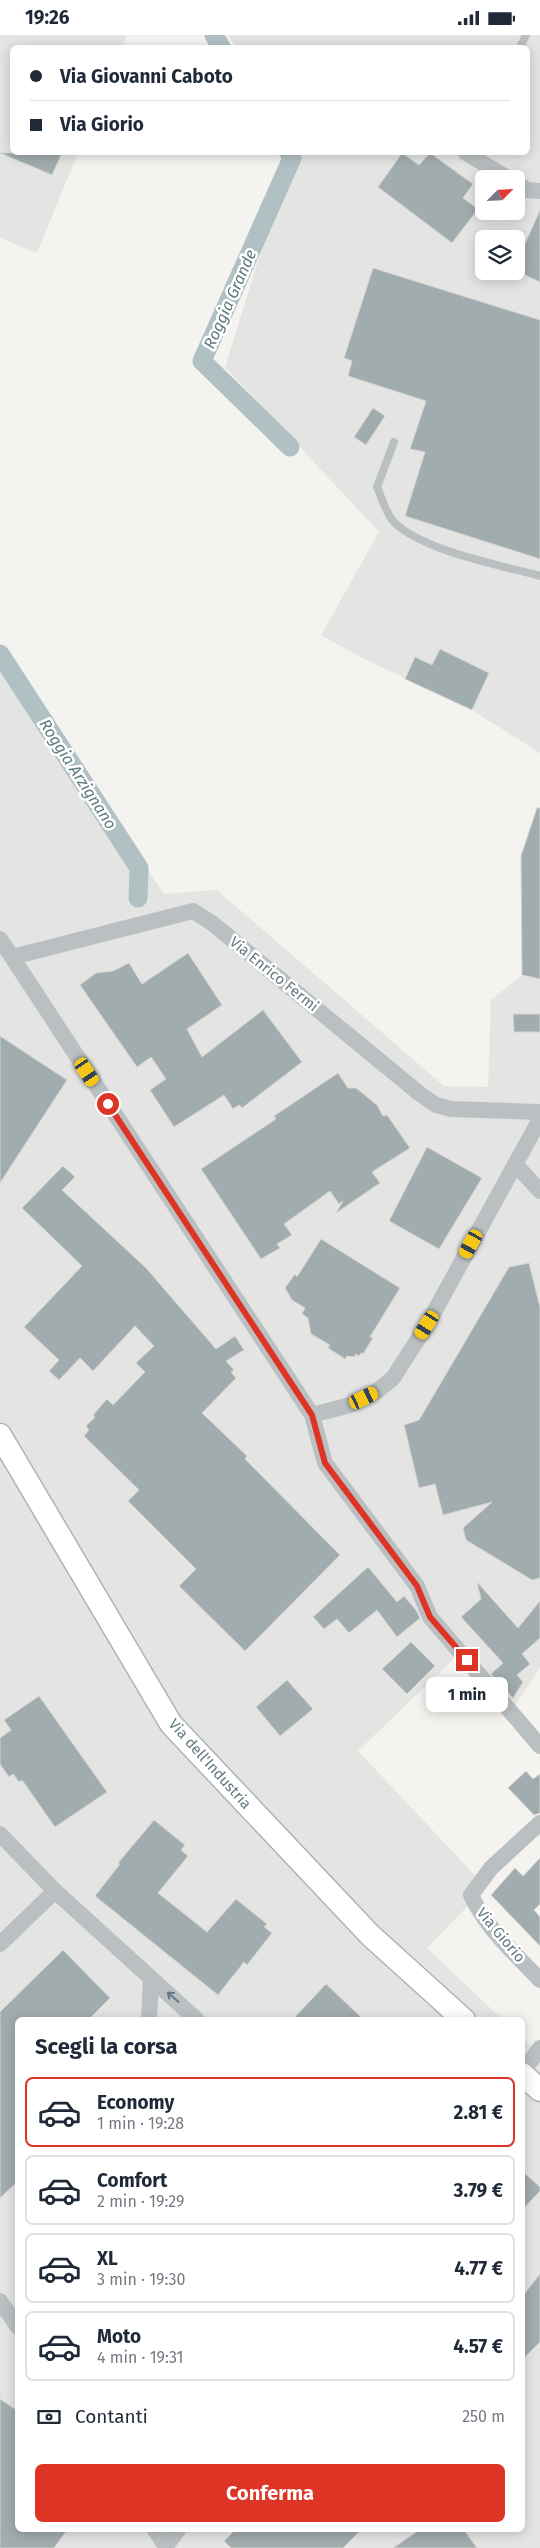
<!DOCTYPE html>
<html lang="it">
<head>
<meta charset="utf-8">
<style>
	body { margin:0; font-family:"Fira Sans",sans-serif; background:#f6f6f7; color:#1f2937; height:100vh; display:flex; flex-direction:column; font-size:19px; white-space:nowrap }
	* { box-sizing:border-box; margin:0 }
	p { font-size:16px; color:#747a83 }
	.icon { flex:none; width:28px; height:28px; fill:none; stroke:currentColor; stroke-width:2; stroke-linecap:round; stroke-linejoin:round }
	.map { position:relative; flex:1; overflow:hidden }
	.sheet { position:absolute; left:15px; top:1982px; width:510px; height:515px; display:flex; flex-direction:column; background:#fff; border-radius:8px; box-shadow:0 2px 12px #0003 }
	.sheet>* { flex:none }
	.banner { position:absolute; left:10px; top:10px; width:520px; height:110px; border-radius:8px; box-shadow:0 2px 12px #0003; display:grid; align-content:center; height:110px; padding:0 20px; background:#fff }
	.needle { width:32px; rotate:66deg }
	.tools { position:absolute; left:475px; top:135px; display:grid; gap:10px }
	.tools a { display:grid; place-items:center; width:50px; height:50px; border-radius:8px; background:#fff; box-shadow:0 2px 12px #0003; font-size:25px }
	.end { position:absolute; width:22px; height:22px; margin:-11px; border:6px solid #de3425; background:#fff; box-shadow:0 0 0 2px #fff }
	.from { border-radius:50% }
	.bubble { position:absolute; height:35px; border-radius:8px; background:#fff; box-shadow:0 2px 12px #0003; font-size:16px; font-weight:700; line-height:35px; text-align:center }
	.car { position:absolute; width:15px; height:30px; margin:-15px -8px; border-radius:6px; box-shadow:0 0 4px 1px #0007; background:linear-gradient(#f5c518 24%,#345 0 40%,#f5c518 0 76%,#345 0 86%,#f5c518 0) }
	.banner b { display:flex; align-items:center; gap:18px; height:48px; font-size:19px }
	.banner b+b { border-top:1px solid #e0e1e3 }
	.banner i { width:12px; height:12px; background:#1f2937 }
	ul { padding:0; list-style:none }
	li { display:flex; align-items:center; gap:15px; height:70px; margin:0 10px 8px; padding:0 10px; border:2px solid #e0e1e3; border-radius:8px }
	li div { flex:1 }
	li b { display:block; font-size:19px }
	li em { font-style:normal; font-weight:700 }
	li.on { border-color:#de3425 }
	li>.icon { width:45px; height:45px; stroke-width:1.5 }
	h2 { padding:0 20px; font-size:22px; line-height:60px }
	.pay { display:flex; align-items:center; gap:12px; height:55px; padding:0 20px; font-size:19px }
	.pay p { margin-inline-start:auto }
	.button { display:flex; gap:10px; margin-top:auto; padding:10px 20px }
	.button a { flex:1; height:58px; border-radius:8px; background:#de3425; color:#fff; font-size:20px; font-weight:700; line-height:58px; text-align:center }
	.status { display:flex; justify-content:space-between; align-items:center; height:35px; padding:0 25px; background:#fff; direction:ltr }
	.status svg { height:14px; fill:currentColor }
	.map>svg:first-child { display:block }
	.built { fill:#e4e5e3; fill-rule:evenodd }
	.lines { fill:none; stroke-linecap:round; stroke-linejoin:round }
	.canal { stroke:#b1c1c3; stroke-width:19 }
	.building { fill:#a1acaf; stroke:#d5d4d2 }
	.secondary-casing { stroke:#adb4b7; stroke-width:25 }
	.lane { stroke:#bac0c2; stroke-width:8 }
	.street { stroke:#bac0c2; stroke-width:16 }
	.secondary { stroke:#fff; stroke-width:22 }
	.oneway { stroke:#637880 }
	.route { stroke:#de3425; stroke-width:6 }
	.labels { text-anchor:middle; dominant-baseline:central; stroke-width:5; stroke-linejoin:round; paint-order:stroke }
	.street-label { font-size:15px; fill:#637880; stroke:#fff }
	.water-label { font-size:16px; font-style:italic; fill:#5f7a7e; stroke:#fff }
</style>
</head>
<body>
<div class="status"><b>19:26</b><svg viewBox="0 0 49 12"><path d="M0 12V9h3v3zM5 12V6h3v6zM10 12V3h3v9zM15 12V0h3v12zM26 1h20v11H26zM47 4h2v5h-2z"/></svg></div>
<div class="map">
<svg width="540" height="2513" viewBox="0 0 540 2513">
	<rect width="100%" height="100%" fill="#f4f3ef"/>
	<!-- built -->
	<path class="built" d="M 0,0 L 127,0 L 122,12 L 12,12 L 12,118 L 78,118 L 37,218 L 0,203 Z
		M 227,0 L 540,0 L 540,718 L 472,675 L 360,622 L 321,600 L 379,497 L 225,332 L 292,118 L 528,118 L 528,12 L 236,12 ZM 484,144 L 516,144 L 516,176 L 484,176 ZM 484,204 L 516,204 L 516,236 L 484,236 Z
		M 0,618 L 164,859 L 227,854 L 217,855 L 444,1051 L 488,1052 L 491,965 L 522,940 L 521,821 L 540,786 L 540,1632 L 515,1671 L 462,1616 L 358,1716 L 486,1852 L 427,1913 L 503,1985 L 18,1985 L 18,2495 L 522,2495 L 523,2003 L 540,2020 L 540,2513 L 0,2513 Z"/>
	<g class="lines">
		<!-- canal -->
		<path class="canal" d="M 214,0 L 221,12
			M 289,118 L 292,123 L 202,326 L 290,412
			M 0,619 L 139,833 L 138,863"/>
	</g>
	<!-- building -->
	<path class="building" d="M 0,118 L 62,118 L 52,140 Z
		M 402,118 L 419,130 L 430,118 L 473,149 L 463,163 L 478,174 L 452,208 L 378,152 Z
		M 540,175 L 540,247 L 516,236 L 516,229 Z
		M 373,233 L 540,285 L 540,524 L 405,481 L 425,417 L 410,414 L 426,366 L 348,341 L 352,326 L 344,323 Z
		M 373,373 L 385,381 L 366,410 L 354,402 Z
		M 440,614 L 489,638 L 472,675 L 405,644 L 415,622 L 432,630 Z
		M 537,773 L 540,773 L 540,944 L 522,940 L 521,821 Z
		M 188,918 L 222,970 L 187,994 L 202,1022 L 263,975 L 302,1027 L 242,1073 L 239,1070 L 233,1074 L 224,1060 L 174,1092 L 150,1055 L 166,1044 L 151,1022 L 137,1032 L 80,950 L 96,938 L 113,936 L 129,928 L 142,949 Z
		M 513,979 L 540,979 L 540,997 L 514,997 Z
		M 0,1001 L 67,1045 L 0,1148 Z
		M 338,1038 L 348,1053 L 356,1053 L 377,1070 L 383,1081 L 387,1080 L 410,1113 L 372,1137 L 380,1148 L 336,1178 L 343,1166 L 339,1169 L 330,1156 L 284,1189 L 292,1200 L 277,1209 L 280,1213 L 261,1224 L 201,1134 L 276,1084 L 274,1081 Z
		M 427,1112 L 482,1143 L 439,1214 L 389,1186 Z
		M 63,1131 L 75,1142 L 62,1155 L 146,1233 L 216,1314 L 235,1301 L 244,1315 L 226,1326 L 234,1335 L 231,1337 L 236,1343 L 202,1378 L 247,1421 L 245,1424 L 340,1520 L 245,1616 L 179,1551 L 196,1534 L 128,1466 L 139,1455 L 84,1401 L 89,1395 L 86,1391 L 95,1382 L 93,1380 L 107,1364 L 113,1370 L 145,1337 L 136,1328 L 154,1311 L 135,1291 L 93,1336 L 80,1323 L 59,1345 L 49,1336 L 59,1325 L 24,1292 L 82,1231 L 22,1173 Z
		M 321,1204 L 400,1253 L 370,1302 L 373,1303 L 363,1319 L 361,1318 L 359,1321 L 356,1319 L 354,1322 L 347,1321 L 345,1324 L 328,1313 L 330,1310 L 311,1299 L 308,1283 L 302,1279 L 305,1273 L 292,1265 L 285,1253 L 295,1239 L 297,1242 Z
		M 529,1228 L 540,1272 L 540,1543 L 532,1545 L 466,1505 L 463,1493 L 492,1467 L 443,1480 L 435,1449 L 419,1453 L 404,1390 L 419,1385 L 509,1232 Z
		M 368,1532 L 397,1567 L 404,1561 L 416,1575 L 420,1583 L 397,1602 L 377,1575 L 349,1598 L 337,1584 L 324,1594 L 313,1582 Z
		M 477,1547 L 518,1593 L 540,1566 L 540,1603 L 522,1619 L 530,1629 L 517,1640 L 523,1647 L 513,1663 L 491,1639 L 503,1628 L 461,1582 L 481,1564 Z
		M 411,1607 L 435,1631 L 407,1659 L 382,1634 Z
		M 287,1645 L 313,1674 L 280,1701 L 256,1672 Z
		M 39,1661 L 107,1757 L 55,1792 L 22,1745 L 19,1747 L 13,1739 L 9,1742 L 0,1729 L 0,1703 L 11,1695 L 4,1685 Z
		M 526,1736 L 533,1744 L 540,1739 L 540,1778 L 534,1780 L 508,1753 Z
		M 154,1785 L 185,1810 L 181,1815 L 188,1821 L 158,1858 L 207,1897 L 236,1864 L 267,1889 L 264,1892 L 272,1898 L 247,1930 L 244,1927 L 218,1960 L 95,1861 L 120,1829 L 118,1828 Z
		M 540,1823 L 540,1869 L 534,1875 L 540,1882 L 540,1911 L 491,1860 L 515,1833 L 523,1841 Z
		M 63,1915 L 110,1963 L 88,1985 L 18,1985 L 18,2146 L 0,2163 L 0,1977 Z
		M 326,1949 L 364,1985 L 292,1985 Z
		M 522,2136 L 540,2152 L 540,2156 L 522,2175 Z
		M 540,2239 L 540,2307 L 522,2325 L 522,2262 Z
		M 0,2364 L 18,2376 L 18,2495 L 67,2495 L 54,2513 L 0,2513 Z
		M 235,2495 L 361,2495 L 343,2513 L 231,2513 L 224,2506 Z
		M 419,2495 L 464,2495 L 477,2513 L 393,2513 Z"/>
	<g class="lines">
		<!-- secondary casing -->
		<g class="secondary-casing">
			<path id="secondary" d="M 0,1400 L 171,1689 L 370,1900 L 464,1985
				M 522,2039 L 540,2055"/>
		</g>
		<!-- lane -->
		<path class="lane" d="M 520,12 L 526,0
			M 394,407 L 377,452 C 382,463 386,479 394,487 C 423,516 500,530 540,541"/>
		<!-- street -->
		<path class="street" d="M 466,118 L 509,144
			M 516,148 L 527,155 L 540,156
			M 0,904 L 12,922 L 193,876 L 212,888 L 420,1059 L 436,1070 L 451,1074 L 540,1077
			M 12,922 L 312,1380 L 325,1428 L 417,1551 L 430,1582 L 540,1711
			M 515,1129 L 540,1156
			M 312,1380 L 350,1370 L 377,1356 L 393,1343 L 427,1290 L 540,1084
			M 540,1788 L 491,1833 L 471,1860 C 486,1893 515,1919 540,1945
			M 0,1799 L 55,1856
			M 0,1909 L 55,1856 L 197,1985
			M 149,1985 L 151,1943
			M 522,2038 L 540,2013
			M 0,2266 L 18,2292
			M 155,2495 L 167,2513
			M 166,2511 L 178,2495"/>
		<!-- secondary -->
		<use href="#secondary" class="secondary"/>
	</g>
	<!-- one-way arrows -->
	<defs><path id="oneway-shaft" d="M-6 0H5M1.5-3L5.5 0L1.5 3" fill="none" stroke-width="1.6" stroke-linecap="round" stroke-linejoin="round" transform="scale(1.25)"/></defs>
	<use class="oneway" href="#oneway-shaft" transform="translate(173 1962) rotate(-139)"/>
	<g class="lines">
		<!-- route -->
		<path class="route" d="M 108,1069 L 312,1380 L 325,1428 L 417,1551 L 430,1582 L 467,1625"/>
	</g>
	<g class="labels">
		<!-- street labels -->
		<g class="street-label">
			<text transform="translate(274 939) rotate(39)">Via Enrico Fermi</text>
			<text transform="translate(210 1729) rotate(48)">Via dell'Industria</text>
			<text transform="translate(501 1900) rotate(50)">Via Giorio</text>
		</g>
		<!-- water labels -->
		<g class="water-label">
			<text transform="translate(230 264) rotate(-66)">Roggia Grande</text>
			<text transform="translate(78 739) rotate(57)">Roggia Arzignano</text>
		</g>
	</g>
</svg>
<div class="tools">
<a><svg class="needle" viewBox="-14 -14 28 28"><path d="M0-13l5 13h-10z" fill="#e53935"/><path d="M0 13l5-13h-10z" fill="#747a83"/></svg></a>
<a><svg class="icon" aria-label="layers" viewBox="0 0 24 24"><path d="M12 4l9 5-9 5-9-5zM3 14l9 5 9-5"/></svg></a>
</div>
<i class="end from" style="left:108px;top:1069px"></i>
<i class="end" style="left:467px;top:1625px"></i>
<div class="bubble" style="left:426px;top:1642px;width:82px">1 min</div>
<i class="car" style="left:87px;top:1037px;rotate:147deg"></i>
<i class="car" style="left:471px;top:1209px;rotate:209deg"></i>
<i class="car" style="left:427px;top:1290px;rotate:212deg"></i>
<i class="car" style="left:364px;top:1363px;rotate:64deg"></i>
<div class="banner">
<b><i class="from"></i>Via Giovanni Caboto</b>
<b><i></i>Via Giorio</b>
</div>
<section class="sheet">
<h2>Scegli la corsa</h2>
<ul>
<li class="on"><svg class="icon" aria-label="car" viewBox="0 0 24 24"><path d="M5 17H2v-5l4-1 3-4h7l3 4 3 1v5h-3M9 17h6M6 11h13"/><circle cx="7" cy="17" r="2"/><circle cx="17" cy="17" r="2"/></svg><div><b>Economy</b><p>1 min · 19:28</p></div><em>2.81 €</em></li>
<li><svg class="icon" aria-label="car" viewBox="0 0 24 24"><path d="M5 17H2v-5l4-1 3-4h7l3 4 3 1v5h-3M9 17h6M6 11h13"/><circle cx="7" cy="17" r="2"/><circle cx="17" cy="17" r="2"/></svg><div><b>Comfort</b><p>2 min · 19:29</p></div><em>3.79 €</em></li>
<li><svg class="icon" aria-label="car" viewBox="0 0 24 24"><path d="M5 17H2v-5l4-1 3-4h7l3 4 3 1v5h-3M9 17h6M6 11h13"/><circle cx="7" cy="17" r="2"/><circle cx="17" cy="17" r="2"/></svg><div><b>XL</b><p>3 min · 19:30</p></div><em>4.77 €</em></li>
<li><svg class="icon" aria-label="car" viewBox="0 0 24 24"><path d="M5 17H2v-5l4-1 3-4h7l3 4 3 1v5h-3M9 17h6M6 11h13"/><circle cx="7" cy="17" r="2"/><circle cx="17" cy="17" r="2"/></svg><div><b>Moto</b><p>4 min · 19:31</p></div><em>4.57 €</em></li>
</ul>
<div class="pay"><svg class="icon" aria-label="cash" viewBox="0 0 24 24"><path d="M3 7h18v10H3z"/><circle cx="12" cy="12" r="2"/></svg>Contanti<p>250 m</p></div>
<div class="button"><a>Conferma</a></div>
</section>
</div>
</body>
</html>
